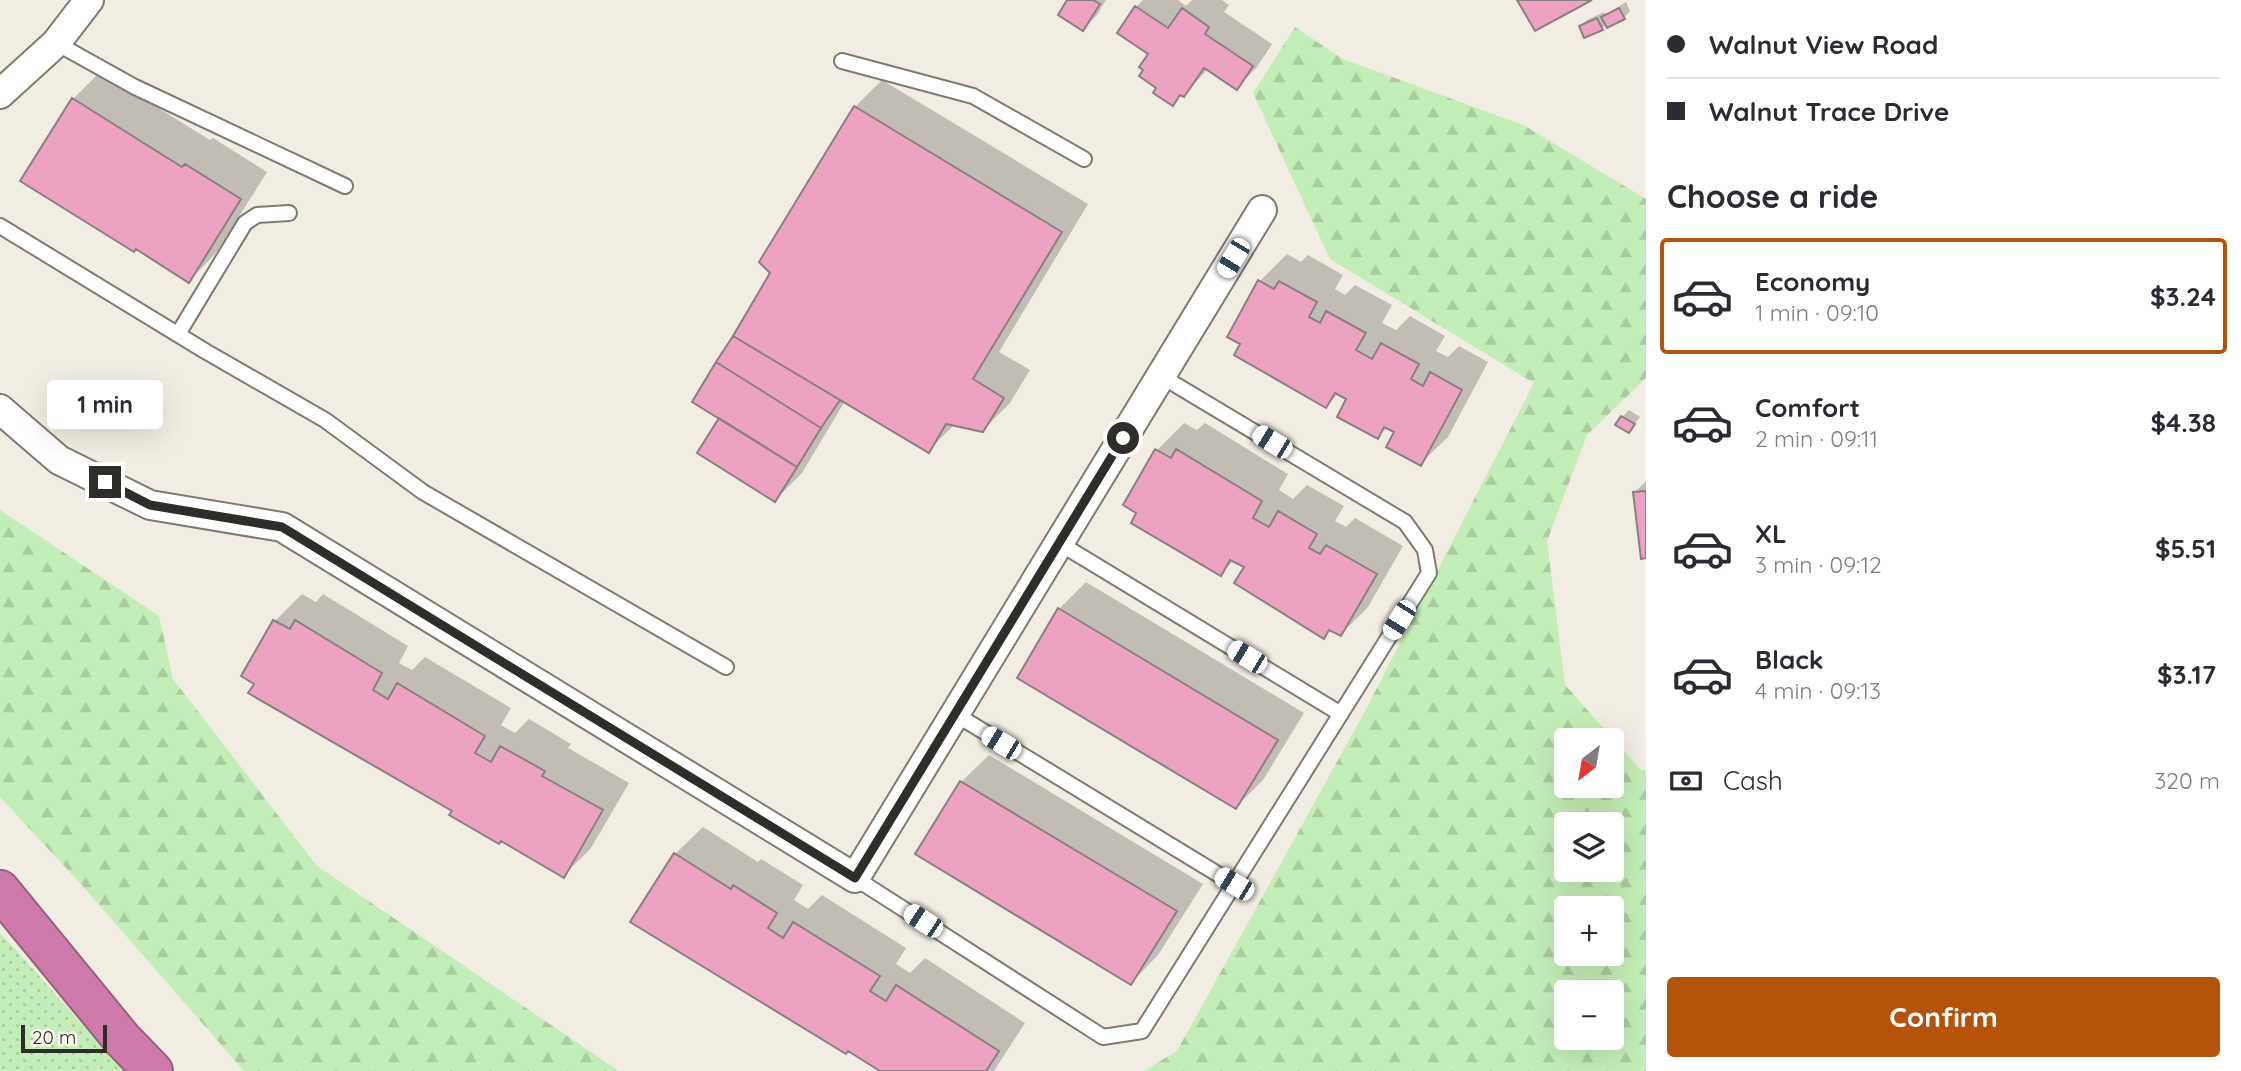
<!DOCTYPE html>
<html lang="en">
<head>
<meta charset="utf-8">
<style>
	body { margin:0; font-family:Quicksand,sans-serif; background:#f2f2f3; color:#2b2b33; height:100vh; display:flex; flex-direction:column; font-size:26px; white-space:nowrap }
	* { box-sizing:border-box; margin:0 }
	p { font-size:23px; color:#7c7c81 }
	.icon { flex:none; width:38px; height:38px; fill:none; stroke:currentColor; stroke-width:2; stroke-linecap:round; stroke-linejoin:round }
	.map { position:relative; flex:1; overflow:hidden }
	.details { display:flex; flex-direction:column; background:#fff; width:595px }
	.details>* { flex:none }
	.hud { display:grid; align-content:center; height:154px; padding:0 21px; background:#fff }
	.needle { width:46px; rotate:211deg }
	.buttons { position:absolute; left:1554px; top:728px; display:grid; gap:14px }
	.buttons a { display:grid; place-items:center; width:70px; height:70px; border-radius:7px; background:#fff; box-shadow:0 7px 28px #0002; font-size:35px }
	.scale { position:absolute; left:21px; bottom:18px; width:86px; box-sizing:border-box; padding-left:7px; border:4px solid #2f2d29; border-top:0; font-size:19px; line-height:24px; white-space:nowrap; color:#2f2d29; -webkit-text-stroke:5px #fffbf2; paint-order:stroke }
	.end { position:absolute; width:32px; height:32px; margin:-16px; border:9px solid #2f2d29; background:#fff; box-shadow:0 0 0 4px #fff }
	.from { border-radius:50% }
	.bubble { position:absolute; height:49px; border-radius:7px; background:#fff; box-shadow:0 7px 28px #0002; font-size:23px; font-weight:800; line-height:49px; text-align:center }
	.car { position:absolute; width:21px; height:42px; margin:-21px -10px; border-radius:9px; box-shadow:0 0 5px 2px #0007; background:linear-gradient(#fff 24%,#345 0 40%,#fff 0 76%,#345 0 86%,#fff 0) }
	.hud b { display:flex; align-items:center; gap:24px; height:66px; font-size:26px }
	.hud b+b { border-top:2px solid #e1e1e2 }
	.hud i { width:18px; height:18px; background:#2b2b33 }
	ul { padding:0; list-style:none }
	li { display:flex; align-items:center; gap:21px; height:116px; margin:0 14px 10px; padding:0 7px; border:4px solid transparent; border-radius:7px }
	li div { flex:1 }
	li b { display:block; font-size:26px }
	li em { font-style:normal; font-weight:800 }
	li.current { border-color:#b45309 }
	li>.icon { width:63px; height:63px; stroke-width:1.5 }
	h2 { padding:0 21px; font-size:32px; line-height:84px }
	.pay { display:flex; align-items:center; gap:18px; height:77px; padding:0 21px; font-size:26px }
	.pay p { margin-inline-start:auto }
	.cta { display:flex; gap:14px; margin-top:auto; padding:14px 21px }
	.cta a { flex:1; height:80px; border-radius:7px; background:#b45309; color:#fff; font-size:28px; font-weight:800; line-height:80px; text-align:center }
	main { display:flex; flex:1; min-height:0 }
	.map>svg:first-child { display:block }
	.grass { fill:url(#grass-dots) }
	.forest { fill:url(#forest-firs); fill-rule:evenodd }
	.shadow { fill:#0003 }
	.building { fill:#eda2c1; stroke:#8a7f83; stroke-width:2 }
	.lines { fill:none; stroke-linecap:round; stroke-linejoin:round }
	.service-casing { stroke:#7f7b72; stroke-width:18 }
	.minor-casing { stroke:#7f7b72; stroke-width:32 }
	.motorway-casing { stroke:#96607e; stroke-width:42 }
	.service { stroke:#fff; stroke-width:14 }
	.minor { stroke:#fff; stroke-width:28 }
	.motorway { stroke:#ce7bac; stroke-width:38 }
	.route { stroke:#2f2d29; stroke-width:9 }
</style>
</head>
<body>
<main>
<div class="map">
<svg width="1646" height="1071" viewBox="0 0 1646 1071">
	<defs>
		<pattern id="grass-dots" width="8" height="8" patternUnits="userSpaceOnUse" patternTransform="scale(1.75)"><rect width="8" height="8" fill="#c4eeb7"/><path d="M2 2h.1M6 6h.1" fill="none" stroke="#a9cc9d" stroke-width="1.8" stroke-linecap="round"/></pattern>
		<pattern id="forest-firs" width="22" height="20" patternUnits="userSpaceOnUse" patternTransform="scale(1.75)"><rect width="22" height="20" fill="#c4eeb7"/><path d="M5 1l3.5 6h-7zM16 11l3.5 6h-7z" fill="#a9cc9d"/></pattern>
	</defs>
	<rect width="100%" height="100%" fill="#f2ede3"/>
	<!-- grass -->
	<path class="grass" d="M 0,933 L 15,949 L 124,1071 L 0,1071 Z"/>
	<!-- forest -->
	<path class="forest" d="M 1295,27 L 1343,59 L 1523,125 L 1646,199 L 1646,378 L 1587,435 L 1547,541 L 1565,685 L 1641,770 L 1646,770 L 1646,1071 L 1144,1071 L 1177,1051 L 1364,713 L 1534,383 L 1330,259 L 1253,93 ZM 1566,740 L 1612,740 L 1612,786 L 1566,786 ZM 1566,824 L 1612,824 L 1612,870 L 1566,870 ZM 1566,908 L 1612,908 L 1612,954 L 1566,954 ZM 1566,992 L 1612,992 L 1612,1038 L 1566,1038 Z
		M 0,510 L 159,616 L 173,679 L 317,866 L 619,1071 L 244,1071 L 80,883 L 0,797 Z"/>
	<!-- shadow -->
	<path class="shadow" d="M 1069,0 L 1106,0 L 1097,15 L 1083,29 Z
		M 1143,0 L 1178,0 L 1186,6 L 1192,0 L 1222,0 L 1229,5 L 1224,12 L 1272,44 L 1257,67 L 1237,88 L 1208,69 L 1184,95 L 1182,94 L 1173,103 L 1159,87 L 1136,7 Z
		M 1626,2 L 1630,11 L 1624,18 L 1607,24 L 1602,28 L 1581,26 L 1587,20 L 1604,12 L 1605,15 Z
		M 100,72 L 210,140 L 213,138 L 267,172 L 216,253 L 189,281 L 136,247 L 73,99 Z
		M 882,80 L 1088,204 L 999,352 L 1030,370 L 1010,403 L 983,430 L 955,424 L 928,451 L 845,401 L 802,473 L 775,500 L 721,418 L 734,337 L 772,273 L 855,107 Z
		M 1287,254 L 1301,262 L 1308,255 L 1343,275 L 1335,289 L 1345,295 L 1355,285 L 1392,305 L 1382,323 L 1396,330 L 1410,316 L 1445,336 L 1436,351 L 1448,357 L 1459,346 L 1488,362 L 1448,437 L 1420,464 L 1397,432 L 1388,427 L 1377,437 L 1349,398 L 1339,393 L 1326,406 L 1242,343 L 1260,281 Z
		M 1629,410 L 1640,417 L 1629,431 L 1622,417 Z
		M 1184,423 L 1197,430 L 1205,423 L 1288,474 L 1279,490 L 1293,499 L 1307,485 L 1344,506 L 1335,521 L 1346,527 L 1355,518 L 1403,546 L 1368,607 L 1341,634 L 1331,629 L 1324,637 L 1246,567 L 1234,560 L 1221,574 L 1157,450 Z
		M 1646,481 L 1646,556 L 1642,557 L 1634,493 Z
		M 1086,582 L 1304,713 L 1263,780 L 1236,807 L 1059,609 Z
		M 302,594 L 316,602 L 323,594 L 408,646 L 399,663 L 412,670 L 425,657 L 511,708 L 501,725 L 515,733 L 529,719 L 571,744 L 568,748 L 629,783 L 591,848 L 564,875 L 452,815 L 454,810 L 257,683 L 275,621 Z
		M 989,755 L 1203,884 L 1158,955 L 1131,983 L 961,782 Z
		M 703,827 L 758,862 L 761,859 L 803,885 L 794,900 L 808,909 L 822,895 L 906,948 L 896,964 L 910,973 L 925,958 L 1025,1023 L 994,1071 L 883,1071 L 675,854 Z"/>
	<!-- building -->
	<path class="building" d="M 1067,0 L 1093,0 L 1100,4 L 1083,31 L 1058,15 Z
		M 1517,0 L 1592,0 L 1535,31 Z
		M 1135,6 L 1168,28 L 1182,8 L 1209,27 L 1205,34 L 1253,66 L 1237,90 L 1204,68 L 1184,97 L 1180,95 L 1173,106 L 1153,93 L 1156,88 L 1139,76 L 1143,70 L 1139,67 L 1148,54 L 1117,33 Z
		M 1619,8 L 1625,19 L 1607,28 L 1601,17 Z
		M 1597,18 L 1603,30 L 1584,38 L 1579,26 Z
		M 72,98 L 182,167 L 185,164 L 241,199 L 189,283 L 136,249 L 134,252 L 20,181 Z
		M 854,106 L 1062,232 L 973,379 L 1004,398 L 983,432 L 946,424 L 929,453 L 733,336 L 770,273 L 759,262 Z
		M 1258,280 L 1274,289 L 1279,281 L 1317,302 L 1309,317 L 1320,323 L 1326,311 L 1366,333 L 1356,350 L 1372,359 L 1381,343 L 1419,364 L 1411,379 L 1423,386 L 1430,372 L 1462,390 L 1421,466 L 1386,447 L 1394,432 L 1384,427 L 1378,439 L 1337,417 L 1346,399 L 1335,393 L 1326,408 L 1234,355 L 1240,344 L 1227,337 Z
		M 733,336 L 840,400 L 821,428 L 716,362 Z
		M 716,362 L 821,428 L 797,467 L 692,402 Z
		M 1621,416 L 1635,424 L 1629,433 L 1615,425 Z
		M 719,418 L 797,467 L 775,502 L 697,453 Z
		M 1155,449 L 1171,458 L 1176,449 L 1262,501 L 1253,518 L 1269,527 L 1278,511 L 1317,534 L 1309,548 L 1320,554 L 1326,545 L 1377,574 L 1341,636 L 1329,630 L 1324,639 L 1234,583 L 1244,567 L 1230,560 L 1221,576 L 1131,523 L 1136,513 L 1123,505 Z
		M 1646,491 L 1646,558 L 1641,559 L 1633,492 Z
		M 1058,608 L 1278,740 L 1236,809 L 1017,678 Z
		M 273,620 L 290,629 L 295,620 L 382,673 L 373,690 L 388,699 L 397,683 L 485,736 L 475,753 L 491,762 L 500,746 L 545,771 L 542,776 L 603,810 L 564,878 L 501,841 L 499,844 L 449,815 L 452,811 L 248,693 L 254,684 L 241,676 Z
		M 960,781 L 1177,911 L 1131,985 L 915,854 Z
		M 674,853 L 731,889 L 733,885 L 777,913 L 768,928 L 783,938 L 793,922 L 880,976 L 870,991 L 886,1001 L 896,985 L 999,1051 L 986,1071 L 880,1071 L 848,1051 L 846,1054 L 630,922 Z"/>
	<g class="lines">
		<!-- service casing -->
		<g class="service-casing">
			<path id="service" d="M 56,43 L 135,87 L 345,186
				M 842,61 L 973,96 L 1084,159
				M 0,226 L 205,351 L 325,420 L 423,492 L 726,667
				M 178,334 L 245,223 L 257,215 L 289,213
				M 1059,543 L 1341,714
				M 955,714 L 1234,884
				M 855,878 L 1103,1037 L 1142,1031 L 1429,573 L 1425,550 L 1405,522 L 1161,376"/>
		</g>
		<!-- minor casing -->
		<g class="minor-casing">
			<path id="minor" d="M 0,94 L 56,43 L 89,0
				M 0,409 L 59,460 L 150,505 L 282,527 L 855,878 L 1262,210"/>
		</g>
		<!-- motorway casing -->
		<g class="motorway-casing">
			<path id="motorway" d="M 0,890 L 122,1039 L 153,1071"/>
		</g>
		<!-- service -->
		<use href="#service" class="service"/>
		<!-- minor -->
		<use href="#minor" class="minor"/>
		<!-- motorway -->
		<use href="#motorway" class="motorway"/>
	</g>
	<g class="lines">
		<!-- route -->
		<path class="route" d="M 105,482 L 150,505 L 282,527 L 855,878 L 1123,438"/>
	</g>
</svg>
<div class="buttons">
<a><svg class="needle" viewBox="-14 -14 28 28"><path d="M0-13l5 13h-10z" fill="#e53935"/><path d="M0 13l5-13h-10z" fill="#7c7c81"/></svg></a>
<a><svg class="icon" aria-label="layers" viewBox="0 0 24 24"><path d="M12 4l9 5-9 5-9-5zM3 14l9 5 9-5"/></svg></a>
<a>+</a>
<a>−</a>
</div>
<div class="scale">20 m</div>
<i class="end from" style="left:1123px;top:438px"></i>
<i class="end" style="left:105px;top:482px"></i>
<div class="bubble" style="left:47px;top:380px;width:116px">1 min</div>
<i class="car" style="left:1233px;top:258px;rotate:211deg"></i>
<i class="car" style="left:1272px;top:442px;rotate:301deg"></i>
<i class="car" style="left:1399px;top:620px;rotate:212deg"></i>
<i class="car" style="left:1247px;top:657px;rotate:301deg"></i>
<i class="car" style="left:1001px;top:743px;rotate:301deg"></i>
<i class="car" style="left:1234px;top:884px;rotate:301deg"></i>
<i class="car" style="left:923px;top:921px;rotate:303deg"></i>
</div>
<section class="details">
<div class="hud">
<b><i class="from"></i>Walnut View Road</b>
<b><i></i>Walnut Trace Drive</b>
</div>
<h2>Choose a ride</h2>
<ul>
<li class="current"><svg class="icon" aria-label="car" viewBox="0 0 24 24"><path d="M5 17H2v-5l4-1 3-4h7l3 4 3 1v5h-3M9 17h6M6 11h13"/><circle cx="7" cy="17" r="2"/><circle cx="17" cy="17" r="2"/></svg><div><b>Economy</b><p>1 min · 09:10</p></div><em>$3.24</em></li>
<li><svg class="icon" aria-label="car" viewBox="0 0 24 24"><path d="M5 17H2v-5l4-1 3-4h7l3 4 3 1v5h-3M9 17h6M6 11h13"/><circle cx="7" cy="17" r="2"/><circle cx="17" cy="17" r="2"/></svg><div><b>Comfort</b><p>2 min · 09:11</p></div><em>$4.38</em></li>
<li><svg class="icon" aria-label="car" viewBox="0 0 24 24"><path d="M5 17H2v-5l4-1 3-4h7l3 4 3 1v5h-3M9 17h6M6 11h13"/><circle cx="7" cy="17" r="2"/><circle cx="17" cy="17" r="2"/></svg><div><b>XL</b><p>3 min · 09:12</p></div><em>$5.51</em></li>
<li><svg class="icon" aria-label="car" viewBox="0 0 24 24"><path d="M5 17H2v-5l4-1 3-4h7l3 4 3 1v5h-3M9 17h6M6 11h13"/><circle cx="7" cy="17" r="2"/><circle cx="17" cy="17" r="2"/></svg><div><b>Black</b><p>4 min · 09:13</p></div><em>$3.17</em></li>
</ul>
<div class="pay"><svg class="icon" aria-label="cash" viewBox="0 0 24 24"><path d="M3 7h18v10H3z"/><circle cx="12" cy="12" r="2"/></svg>Cash<p>320 m</p></div>
<div class="cta"><a>Confirm</a></div>
</section>
</main>
</body>
</html>
